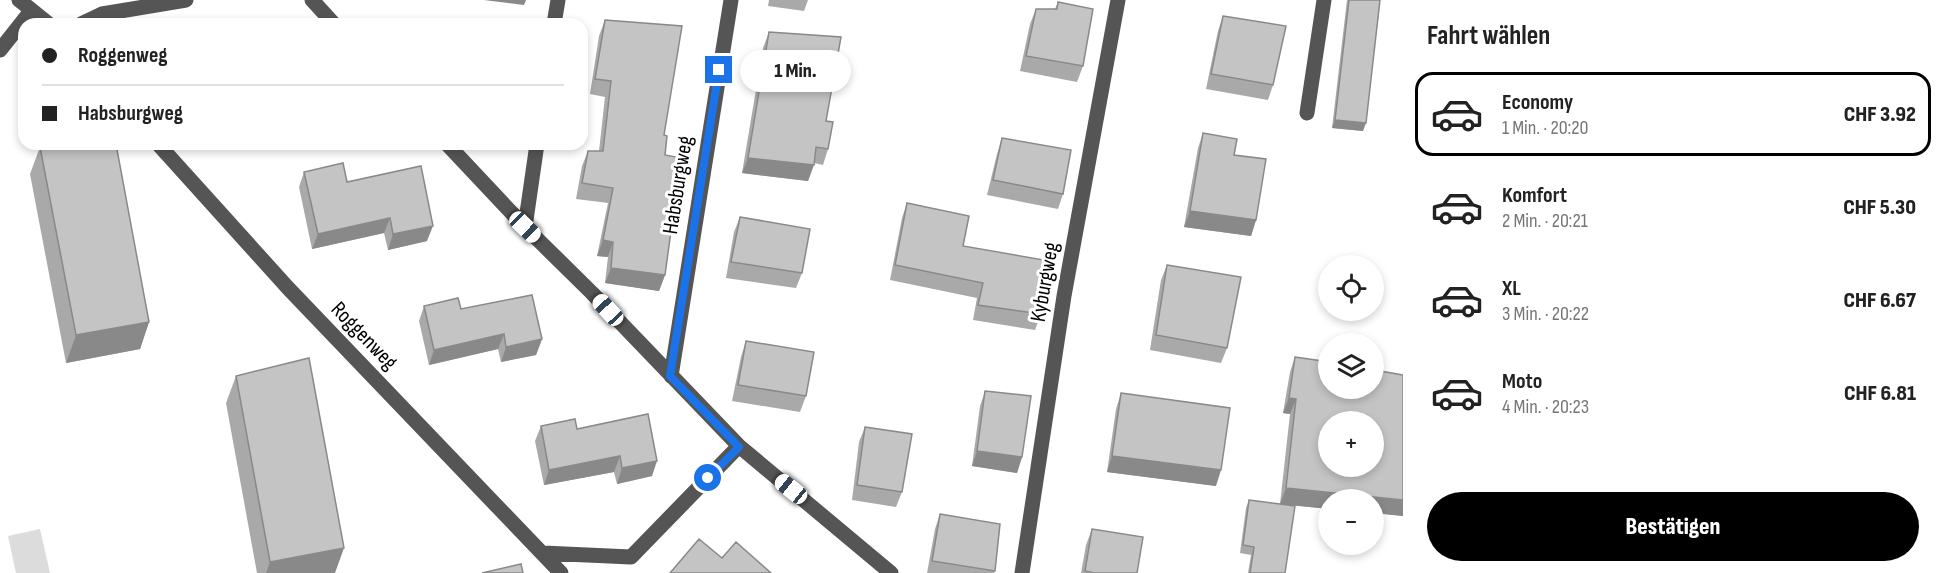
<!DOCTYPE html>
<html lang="de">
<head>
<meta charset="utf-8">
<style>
	body { margin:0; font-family:"Sofia Sans Condensed",sans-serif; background:#f2f2f2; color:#222; height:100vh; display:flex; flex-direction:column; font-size:22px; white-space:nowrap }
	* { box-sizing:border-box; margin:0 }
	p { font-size:20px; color:#767676 }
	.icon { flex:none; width:33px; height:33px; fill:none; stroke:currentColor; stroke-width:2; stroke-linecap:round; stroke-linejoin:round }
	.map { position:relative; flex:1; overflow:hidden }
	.sheet { display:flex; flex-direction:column; background:#fff; width:540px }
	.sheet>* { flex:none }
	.hud { position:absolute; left:18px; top:18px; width:570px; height:132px; border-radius:18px; box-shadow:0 3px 9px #0003; display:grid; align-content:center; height:132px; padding:0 24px; background:#fff }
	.fabs { position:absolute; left:1318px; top:255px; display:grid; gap:12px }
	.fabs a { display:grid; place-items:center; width:66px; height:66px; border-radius:50%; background:#fff; box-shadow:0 3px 9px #0003; font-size:30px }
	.end { position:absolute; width:27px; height:27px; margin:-14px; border:8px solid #1a73e8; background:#fff; box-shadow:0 0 0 3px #fff }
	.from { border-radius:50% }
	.bubble { position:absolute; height:42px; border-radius:21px; background:#fff; box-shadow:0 3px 9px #0003; font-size:20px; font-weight:800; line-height:42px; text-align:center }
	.car { position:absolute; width:18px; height:36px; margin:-18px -9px; border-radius:8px; box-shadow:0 0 4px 2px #0007; background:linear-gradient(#fff 24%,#345 0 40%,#fff 0 76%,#345 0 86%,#fff 0) }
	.hud b { display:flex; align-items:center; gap:21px; height:57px; font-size:22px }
	.hud b+b { border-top:2px solid #e0e0e0 }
	.hud i { width:15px; height:15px; background:#222 }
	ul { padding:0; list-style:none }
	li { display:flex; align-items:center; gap:18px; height:84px; margin:0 12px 9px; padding:0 12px; border:3px solid transparent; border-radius:18px }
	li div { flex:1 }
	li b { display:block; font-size:22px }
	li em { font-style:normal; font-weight:800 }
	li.active { border-color:#000 }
	li>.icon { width:54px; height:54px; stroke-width:1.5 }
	h2 { padding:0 24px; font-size:27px; line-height:72px }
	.button { display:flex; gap:12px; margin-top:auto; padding:12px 24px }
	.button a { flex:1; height:69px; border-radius:36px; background:#000; color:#fff; font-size:24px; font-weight:800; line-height:69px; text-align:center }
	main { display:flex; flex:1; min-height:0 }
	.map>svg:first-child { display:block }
	.green { fill:#dcdcdc }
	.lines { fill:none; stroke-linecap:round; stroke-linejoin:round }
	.minor { stroke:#555; stroke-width:15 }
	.wall { fill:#a9a9a9 }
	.shaded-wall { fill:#898989 }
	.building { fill:#c4c4c4; stroke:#898989; stroke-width:1.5; fill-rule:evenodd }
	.route { stroke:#1a73e8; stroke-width:8 }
	.labels { text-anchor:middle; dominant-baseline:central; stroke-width:6; stroke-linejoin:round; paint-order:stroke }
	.street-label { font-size:22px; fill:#000; stroke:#fff }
</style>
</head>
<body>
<main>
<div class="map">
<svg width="1403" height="573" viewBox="0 0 1403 573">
	<rect width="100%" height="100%" fill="#fff"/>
	<!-- green -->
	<path class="green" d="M 40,529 L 50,573 L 16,573 L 8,536 Z"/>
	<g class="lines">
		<!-- minor -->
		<path class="minor" d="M 19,0 L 49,24
			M 312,0 L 334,24
			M 81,24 L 102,14 L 186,0
			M 554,24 L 558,0
			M 0,50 L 31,11
			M 1307,113 L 1324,0
			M 158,144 L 288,288 L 561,573
			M 447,144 L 525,227 L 592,293 L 739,446 L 891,573
			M 525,227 L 537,144
			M 671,376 L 731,0
			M 543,553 L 631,557 L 739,446
			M 1022,573 L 1064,296 L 1118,0"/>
	</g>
	<!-- wall -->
	<path class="wall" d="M 769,0 L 808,0 L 804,11 L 768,6 Z
		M 1347,0 L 1380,0 L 1363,131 L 1332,128 Z
		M 1058,2 L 1083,66 L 1077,82 L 1020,71 L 1030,24 L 1036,9 L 1055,9 Z
		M 1223,16 L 1273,85 L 1268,100 L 1206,89 L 1218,31 Z
		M 605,20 L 664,135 L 665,275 L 659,291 L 605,283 L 608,257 L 597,256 L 608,203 L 576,199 L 582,166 L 588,151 L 599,151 L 605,97 L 590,94 L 599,36 Z
		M 769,32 L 826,121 L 828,149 L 823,165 L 814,163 L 808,181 L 742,173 L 763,48 Z
		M 1203,133 L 1256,220 L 1251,236 L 1184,227 L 1198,148 Z
		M 1002,138 L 1063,194 L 1058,209 L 987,195 L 997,154 Z
		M 40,147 L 149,322 L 140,349 L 66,363 L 30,174 Z
		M 304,172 L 347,182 L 427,241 L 388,250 L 384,233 L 312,249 L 299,187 Z
		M 907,203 L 963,246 L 1041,314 L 1035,330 L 973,320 L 977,298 L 890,280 L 902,218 Z
		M 740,217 L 802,273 L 796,288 L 726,278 L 734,232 Z
		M 1167,265 L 1227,348 L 1221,363 L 1150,350 L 1161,280 Z
		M 424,306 L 461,309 L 542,339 L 536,355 L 501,362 L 498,349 L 429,365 L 419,321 Z
		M 746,341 L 806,396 L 800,412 L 732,401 L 741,357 Z
		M 1295,357 L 1403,516 L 1374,513 L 1374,500 L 1329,500 L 1329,509 L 1280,504 L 1290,414 L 1283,413 L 1290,372 Z
		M 236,376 L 335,573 L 257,573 L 226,403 Z
		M 985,391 L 1022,457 L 1017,473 L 972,466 L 980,406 Z
		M 1121,393 L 1216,486 L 1107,472 L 1116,409 Z
		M 541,426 L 577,429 L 652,476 L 617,484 L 614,472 L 544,485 L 535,441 Z
		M 865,427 L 902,492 L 896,507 L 852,500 L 859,442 Z
		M 1249,500 L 1285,573 L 1248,573 L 1251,555 L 1240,553 L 1246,508 Z
		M 940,514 L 995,571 L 994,573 L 927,573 L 935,529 Z
		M 1092,529 L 1137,573 L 1081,573 L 1086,545 Z"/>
	<!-- shaded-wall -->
	<path class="shaded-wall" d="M 484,0 L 526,0 L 524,5 Z
		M 1335,120 L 1366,123 L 1363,131 L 1332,128 Z
		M 748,158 L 814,165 L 808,181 L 742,173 Z
		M 1190,211 L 1256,220 L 1251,236 L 1184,227 Z
		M 390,218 L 384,233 L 312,249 L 318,234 Z
		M 433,226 L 427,241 L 388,250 L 393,234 Z
		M 603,240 L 613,242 L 608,257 L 597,256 Z
		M 611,268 L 665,275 L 659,291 L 605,283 Z
		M 149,322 L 140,349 L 66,363 L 76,335 Z
		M 504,334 L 498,349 L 429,365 L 434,350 Z
		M 542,339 L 536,355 L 501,362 L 506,347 Z
		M 1289,398 L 1296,399 L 1290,414 L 1283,413 Z
		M 977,451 L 1022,457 L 1017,473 L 972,466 Z
		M 620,456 L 614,472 L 544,485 L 549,470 Z
		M 1112,456 L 1221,470 L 1216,486 L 1107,472 Z
		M 657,461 L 652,476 L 617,484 L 622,468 Z
		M 1286,488 L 1403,500 L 1403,516 L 1374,513 L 1374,500 L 1329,500 L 1329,509 L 1280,504 Z
		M 344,548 L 335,573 L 266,573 L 270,562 Z"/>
	<!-- building -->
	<path class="building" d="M 1349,0 L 1380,0 L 1366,123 L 1335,120 Z
		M 1058,2 L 1093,9 L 1083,66 L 1026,56 L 1036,9 L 1057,9 Z
		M 1223,16 L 1286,26 L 1273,85 L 1211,74 Z
		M 605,20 L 682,26 L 664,135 L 667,136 L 665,155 L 681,158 L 665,275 L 611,268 L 613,242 L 603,240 L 613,188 L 582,183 L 588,151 L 603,151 L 611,81 L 595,79 Z
		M 769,32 L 841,37 L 826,121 L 833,122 L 828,149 L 816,147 L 814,165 L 748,158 Z
		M 1203,133 L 1237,139 L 1234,155 L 1266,159 L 1256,220 L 1190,211 Z
		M 1002,138 L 1071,150 L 1063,194 L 993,180 Z
		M 57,144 L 116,144 L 149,322 L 76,335 L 40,147 Z
		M 343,163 L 347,182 L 421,166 L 433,226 L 393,234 L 390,218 L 318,234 L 304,172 Z
		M 907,203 L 969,216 L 963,246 L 1050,261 L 1041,314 L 978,305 L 983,283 L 895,265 Z
		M 740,217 L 810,229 L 802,273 L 731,262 Z
		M 1167,265 L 1241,277 L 1227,348 L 1156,335 Z
		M 532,295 L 542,339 L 506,347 L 504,334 L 434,350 L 424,306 L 458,298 L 461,309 Z
		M 746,341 L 814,352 L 806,396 L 738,385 Z
		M 1295,357 L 1329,362 L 1329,388 L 1374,388 L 1374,370 L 1403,375 L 1403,500 L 1286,488 L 1296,399 L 1289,398 ZM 1329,422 L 1374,422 L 1374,466 L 1329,466 Z
		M 309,358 L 344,548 L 270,562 L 236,376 Z
		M 985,391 L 1031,396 L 1022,457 L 977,451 Z
		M 1121,393 L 1230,408 L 1221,470 L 1112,456 Z
		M 648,414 L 657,461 L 622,468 L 620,456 L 549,470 L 541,426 L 575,419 L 577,429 Z
		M 865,427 L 912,434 L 902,492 L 857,485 Z
		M 1249,500 L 1295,506 L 1285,573 L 1250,573 L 1254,547 L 1243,545 Z
		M 940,514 L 1000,524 L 995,571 L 932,561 Z
		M 1092,529 L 1143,537 L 1137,573 L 1094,573 L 1085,571 Z
		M 699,539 L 722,558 L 736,542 L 771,573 L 670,573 Z
		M 521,564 L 523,573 L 482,573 Z"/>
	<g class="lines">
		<!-- route -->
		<path class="route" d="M 708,478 L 739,447 L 670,376 L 719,70"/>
	</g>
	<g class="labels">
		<!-- street labels -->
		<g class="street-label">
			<text transform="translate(678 185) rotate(-81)">Habsburgweg</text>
			<text transform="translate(1045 282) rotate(-80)">Kyburgweg</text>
			<text transform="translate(364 336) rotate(46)">Roggenweg</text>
		</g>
	</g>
</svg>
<div class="fabs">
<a><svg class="icon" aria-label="locate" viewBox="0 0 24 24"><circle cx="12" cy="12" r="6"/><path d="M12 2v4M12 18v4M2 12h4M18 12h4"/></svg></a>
<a><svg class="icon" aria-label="layers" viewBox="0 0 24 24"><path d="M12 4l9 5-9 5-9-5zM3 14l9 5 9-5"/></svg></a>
<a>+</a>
<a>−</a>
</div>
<i class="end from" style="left:708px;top:478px"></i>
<i class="end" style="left:719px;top:70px"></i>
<div class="bubble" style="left:740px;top:50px;width:111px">1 Min.</div>
<i class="car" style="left:525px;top:227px;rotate:134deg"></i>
<i class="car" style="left:608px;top:310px;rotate:317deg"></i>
<i class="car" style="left:791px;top:489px;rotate:309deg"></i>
<div class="hud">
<b><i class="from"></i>Roggenweg</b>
<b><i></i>Habsburgweg</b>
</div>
</div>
<section class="sheet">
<h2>Fahrt wählen</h2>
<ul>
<li class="active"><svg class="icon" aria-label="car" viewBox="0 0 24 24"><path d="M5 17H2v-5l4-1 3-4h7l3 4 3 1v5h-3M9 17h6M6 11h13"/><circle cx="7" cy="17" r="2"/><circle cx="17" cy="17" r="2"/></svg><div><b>Economy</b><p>1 Min. · 20:20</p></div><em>CHF 3.92</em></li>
<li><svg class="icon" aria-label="car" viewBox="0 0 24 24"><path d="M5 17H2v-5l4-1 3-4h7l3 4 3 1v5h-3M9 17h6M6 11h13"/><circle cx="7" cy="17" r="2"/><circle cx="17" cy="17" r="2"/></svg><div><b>Komfort</b><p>2 Min. · 20:21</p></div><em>CHF 5.30</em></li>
<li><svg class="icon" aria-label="car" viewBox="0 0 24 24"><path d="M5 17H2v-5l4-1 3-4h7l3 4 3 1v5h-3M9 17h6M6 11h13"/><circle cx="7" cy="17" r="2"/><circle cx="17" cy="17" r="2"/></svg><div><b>XL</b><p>3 Min. · 20:22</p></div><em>CHF 6.67</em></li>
<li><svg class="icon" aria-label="car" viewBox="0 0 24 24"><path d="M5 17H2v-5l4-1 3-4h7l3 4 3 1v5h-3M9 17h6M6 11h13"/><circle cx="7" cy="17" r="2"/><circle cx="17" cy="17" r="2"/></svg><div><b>Moto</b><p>4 Min. · 20:23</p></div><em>CHF 6.81</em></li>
</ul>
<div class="button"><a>Bestätigen</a></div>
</section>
</main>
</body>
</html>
